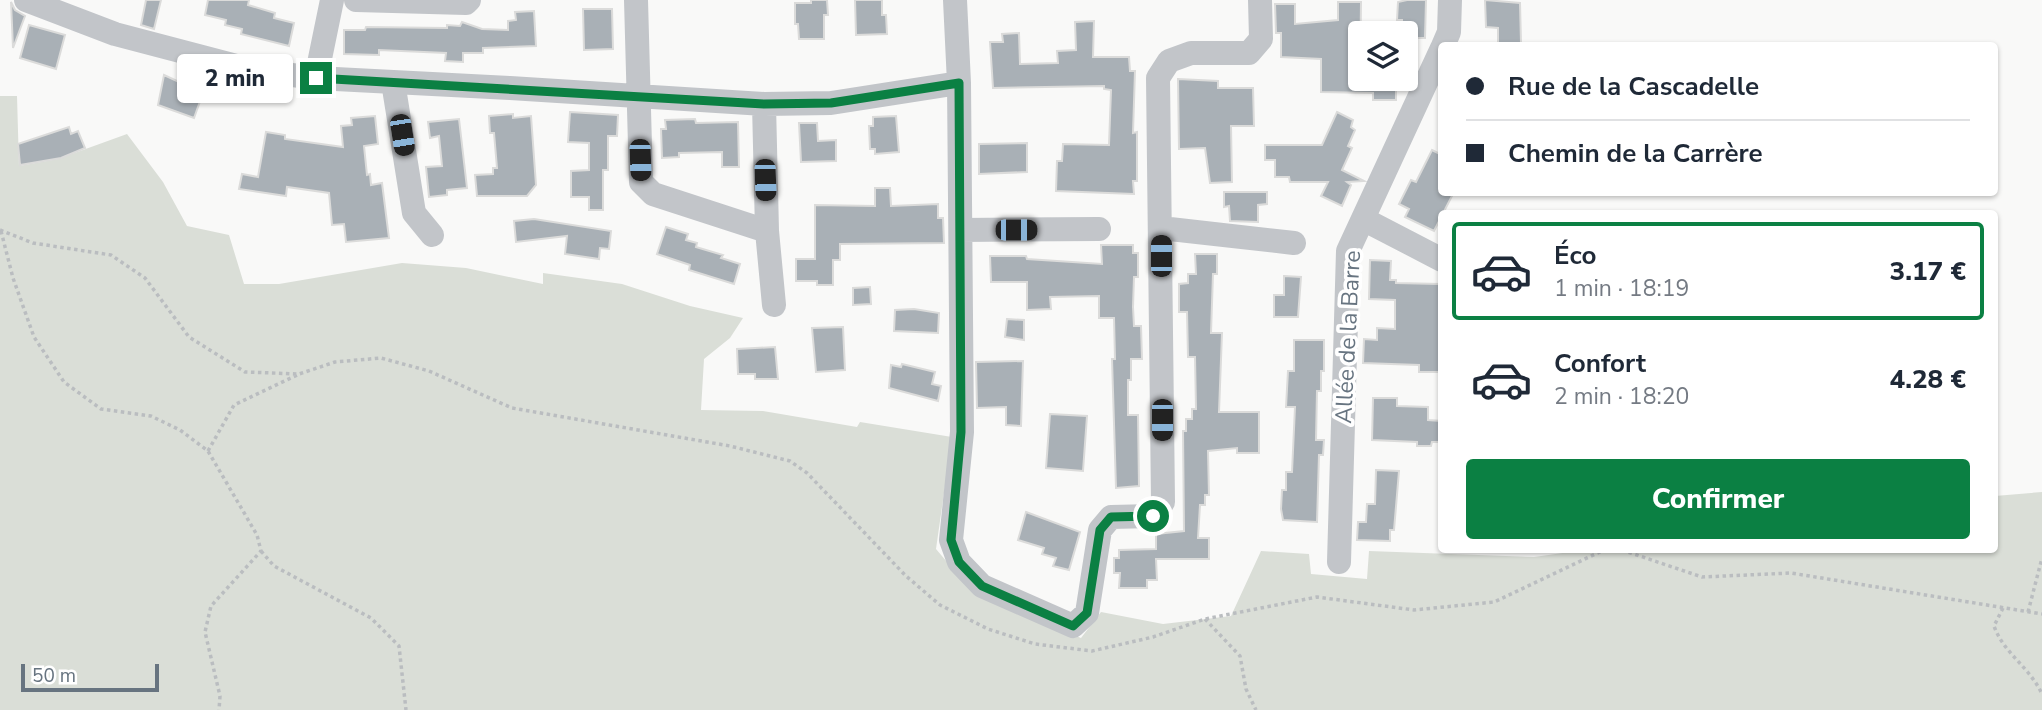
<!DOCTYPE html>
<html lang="fr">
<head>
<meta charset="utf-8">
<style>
	body { margin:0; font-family:"Nunito Sans",sans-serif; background:#f2f2f3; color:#1f2937; height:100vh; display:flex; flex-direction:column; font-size:26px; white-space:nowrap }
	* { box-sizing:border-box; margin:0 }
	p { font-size:23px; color:#747a83 }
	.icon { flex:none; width:38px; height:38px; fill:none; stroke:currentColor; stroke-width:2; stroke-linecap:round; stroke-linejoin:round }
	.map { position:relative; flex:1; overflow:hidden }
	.drawer { position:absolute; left:1438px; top:210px; width:560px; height:343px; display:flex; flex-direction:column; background:#fff; border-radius:7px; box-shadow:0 2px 5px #0004 }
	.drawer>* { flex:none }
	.banner { position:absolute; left:1438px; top:42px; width:560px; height:154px; border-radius:7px; box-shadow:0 2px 5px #0004; display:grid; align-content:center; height:154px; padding:0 28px; background:#fff }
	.controls { position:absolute; left:1348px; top:21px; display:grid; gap:14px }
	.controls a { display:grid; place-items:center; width:70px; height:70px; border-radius:7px; background:#fff; box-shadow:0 2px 5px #0004; font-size:35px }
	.scale { position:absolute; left:21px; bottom:18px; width:138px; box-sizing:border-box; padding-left:7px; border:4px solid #677480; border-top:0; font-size:19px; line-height:24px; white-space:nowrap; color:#677480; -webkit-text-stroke:5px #fff; paint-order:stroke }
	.end { position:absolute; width:32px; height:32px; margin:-16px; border:9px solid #0b8043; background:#fff; box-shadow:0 0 0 4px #fff }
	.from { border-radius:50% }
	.bubble { position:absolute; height:49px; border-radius:7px; background:#fff; box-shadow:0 2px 5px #0004; font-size:23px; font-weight:800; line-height:49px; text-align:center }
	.car { position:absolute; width:21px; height:42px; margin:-21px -10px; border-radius:9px; box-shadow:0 0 5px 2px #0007; background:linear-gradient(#222 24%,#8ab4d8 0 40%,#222 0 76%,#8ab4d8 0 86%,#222 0) }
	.banner b { display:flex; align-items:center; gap:24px; height:66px; font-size:26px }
	.banner b+b { border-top:2px solid #e0e1e3 }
	.banner i { width:18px; height:18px; background:#1f2937 }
	ul { padding:12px 0 0; list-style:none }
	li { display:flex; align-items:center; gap:21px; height:98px; margin:0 14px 10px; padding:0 14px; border:4px solid transparent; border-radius:7px }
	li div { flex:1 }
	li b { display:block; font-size:26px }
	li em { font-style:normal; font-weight:800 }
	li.on { border-color:#0b8043 }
	li>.icon { width:63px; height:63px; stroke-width:1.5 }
	.primary-button { display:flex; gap:14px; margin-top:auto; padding:14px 28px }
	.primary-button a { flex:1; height:80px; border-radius:7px; background:#0b8043; color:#fff; font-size:28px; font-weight:800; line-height:80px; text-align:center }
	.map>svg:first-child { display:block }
	.green { fill:#daded7 }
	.building { fill:#a9b0b6; stroke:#dbdbda; stroke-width:2 }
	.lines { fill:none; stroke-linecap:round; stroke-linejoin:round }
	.path { stroke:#babdc0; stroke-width:3.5; stroke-dasharray:3.5 3.5; stroke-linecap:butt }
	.minor { stroke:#c2c5c9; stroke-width:24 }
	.route { stroke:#0b8043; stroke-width:9 }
	.labels { text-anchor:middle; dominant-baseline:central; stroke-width:7; stroke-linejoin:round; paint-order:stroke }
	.street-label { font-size:23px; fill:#677480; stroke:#fff }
</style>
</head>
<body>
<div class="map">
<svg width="2042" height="710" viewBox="0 0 2042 710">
	<rect width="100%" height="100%" fill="#f9f9f8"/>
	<!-- green -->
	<path class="green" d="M 0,96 L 17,96 L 19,166 L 58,159 L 127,134 L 163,182 L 187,226 L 229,235 L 244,284 L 279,284 L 402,263 L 466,268 L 543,284 L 543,273 L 622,284 L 690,306 L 743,318 L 730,338 L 704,359 L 701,410 L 763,411 L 857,427 L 860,422 L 952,437 L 936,549 L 964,582 L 986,599 L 1081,638 L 1101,612 L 1163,624 L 1231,616 L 1261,551 L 1309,554 L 1311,574 L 1367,579 L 1369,551 L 1534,557 L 1584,550 L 1995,550 L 1995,496 L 2042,492 L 2042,710 L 0,710 Z"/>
	<!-- building -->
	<path class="building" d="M 146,0 L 161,0 L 154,29 L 141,25 Z
		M 208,0 L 249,0 L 248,5 L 275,13 L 274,18 L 294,23 L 289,46 L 241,34 L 242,29 L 225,25 L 226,20 L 205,15 Z
		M 811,0 L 827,0 L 828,15 L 824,15 L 824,39 L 799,39 L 798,24 L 795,24 L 795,3 L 811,3 Z
		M 855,0 L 882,0 L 882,15 L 886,15 L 887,34 L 856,35 Z
		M 1407,0 L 1426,0 L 1425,38 L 1405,38 L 1405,33 L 1402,33 L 1402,20 L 1397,20 L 1398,2 Z
		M 1485,0 L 1520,3 L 1521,43 L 1498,43 L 1498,28 L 1486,27 Z
		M 11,2 L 15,10 L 25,16 L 13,48 Z
		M 1338,2 L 1361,2 L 1360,79 L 1396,79 L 1396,100 L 1373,100 L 1373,93 L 1321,92 L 1321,59 L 1281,57 L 1281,33 L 1276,33 L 1275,4 L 1295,4 L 1295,24 L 1338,20 Z
		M 583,9 L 612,9 L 613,49 L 584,50 Z
		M 534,11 L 536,46 L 483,48 L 483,53 L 463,53 L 463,62 L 445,61 L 446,53 L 379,50 L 379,55 L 344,54 L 344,30 L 365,30 L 366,27 L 447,28 L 447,25 L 460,26 L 462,22 L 482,29 L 508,30 L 508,21 L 516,20 L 515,12 Z
		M 1094,21 L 1093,57 L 1129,57 L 1130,71 L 1135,71 L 1133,133 L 1137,132 L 1137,181 L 1133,181 L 1134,194 L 1056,191 L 1057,161 L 1062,161 L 1063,144 L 1109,145 L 1111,90 L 1104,89 L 1104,86 L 993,88 L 990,42 L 1003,42 L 1002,34 L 1019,33 L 1020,64 L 1058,63 L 1057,51 L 1076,50 L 1075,22 Z
		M 29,25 L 65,35 L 56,69 L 20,58 Z
		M 164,75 L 203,93 L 194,118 L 158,105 Z
		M 1178,79 L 1218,81 L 1218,88 L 1253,88 L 1254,126 L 1231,126 L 1232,182 L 1210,183 L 1205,148 L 1179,149 Z
		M 226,82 L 270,87 L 268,99 L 224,93 Z
		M 570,112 L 618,115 L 617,136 L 608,136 L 608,170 L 603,170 L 603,210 L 589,210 L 589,197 L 571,197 L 571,171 L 589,170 L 589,143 L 568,142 Z
		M 1337,112 L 1353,120 L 1351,127 L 1355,130 L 1348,146 L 1352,148 L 1342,170 L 1364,181 L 1347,182 L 1351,185 L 1342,206 L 1321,196 L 1328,182 L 1290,182 L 1289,177 L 1275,177 L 1275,160 L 1265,160 L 1265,145 L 1322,145 Z
		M 513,114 L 513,118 L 531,116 L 536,185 L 527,196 L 477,196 L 475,175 L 493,174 L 493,168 L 497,168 L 494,133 L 490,133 L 489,116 Z
		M 375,116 L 378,144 L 364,146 L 367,175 L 370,174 L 371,185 L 382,183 L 389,238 L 346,242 L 344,224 L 332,225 L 329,193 L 287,187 L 286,196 L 239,189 L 242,174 L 258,177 L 266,132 L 285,135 L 285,139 L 343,147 L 341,126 L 352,125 L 351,118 Z
		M 896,116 L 899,152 L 875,154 L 875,149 L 870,149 L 869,126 L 873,126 L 873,117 Z
		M 459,119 L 467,188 L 447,190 L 447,195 L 429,197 L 426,167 L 442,166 L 439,136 L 430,138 L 428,122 Z
		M 695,119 L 696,123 L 738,122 L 739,167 L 722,167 L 722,152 L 679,153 L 679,157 L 662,158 L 661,129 L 666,129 L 665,120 Z
		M 799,123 L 817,123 L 818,141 L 836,140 L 836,161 L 801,162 Z
		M 69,127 L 71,134 L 78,131 L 85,148 L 61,158 L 20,165 L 18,144 Z
		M 1027,143 L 1027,172 L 979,174 L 979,144 Z
		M 1432,150 L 1442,155 L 1442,192 L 1454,192 L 1434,231 L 1405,217 L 1409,209 L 1399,204 L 1411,180 L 1416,182 Z
		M 875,188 L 890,188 L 891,206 L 938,204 L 938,218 L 943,218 L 944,243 L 840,244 L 840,260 L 833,260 L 833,285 L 817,285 L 817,281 L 796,281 L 796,259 L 815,259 L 815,205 L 875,206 Z
		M 1224,192 L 1267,192 L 1267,204 L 1258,205 L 1258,222 L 1230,221 L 1229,206 L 1224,207 Z
		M 534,219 L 611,231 L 609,249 L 600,248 L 599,259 L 565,254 L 567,236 L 516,242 L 514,221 Z
		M 666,227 L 688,234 L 686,240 L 697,243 L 696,247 L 723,255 L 721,258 L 740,264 L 734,284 L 689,270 L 690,265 L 657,254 Z
		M 1101,245 L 1133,245 L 1133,253 L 1138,253 L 1138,277 L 1134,277 L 1133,307 L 1134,326 L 1141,326 L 1142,359 L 1131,359 L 1131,380 L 1128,380 L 1128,415 L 1138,415 L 1139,486 L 1116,488 L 1112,359 L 1115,359 L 1114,318 L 1099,318 L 1099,296 L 1050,297 L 1051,309 L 1027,310 L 1027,282 L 991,282 L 990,256 L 1026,256 L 1027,259 L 1102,264 Z
		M 1195,254 L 1217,254 L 1217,274 L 1213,274 L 1211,333 L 1222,333 L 1219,412 L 1259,412 L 1259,453 L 1237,453 L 1237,448 L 1208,451 L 1209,495 L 1205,495 L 1205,505 L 1200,505 L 1198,538 L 1209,538 L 1209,559 L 1156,559 L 1157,580 L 1147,580 L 1147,588 L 1119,588 L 1120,573 L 1114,573 L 1114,558 L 1119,558 L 1119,550 L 1156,549 L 1156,534 L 1184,531 L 1183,431 L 1186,431 L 1186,419 L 1192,419 L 1192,409 L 1196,409 L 1195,357 L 1188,357 L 1187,312 L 1179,312 L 1179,284 L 1188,283 L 1188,274 L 1196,274 Z
		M 1370,260 L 1391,261 L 1390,280 L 1396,280 L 1396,283 L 1440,284 L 1442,372 L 1419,372 L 1419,365 L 1363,363 L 1364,339 L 1377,340 L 1377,328 L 1395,329 L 1395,300 L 1369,299 Z
		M 1284,276 L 1301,277 L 1298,317 L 1274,317 L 1274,295 L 1284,295 Z
		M 870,287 L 871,304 L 853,305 L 853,288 Z
		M 914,309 L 939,313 L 938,333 L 894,331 L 895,310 Z
		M 1007,319 L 1024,320 L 1024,340 L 1005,337 Z
		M 843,327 L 845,370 L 816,372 L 812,328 Z
		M 1294,340 L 1324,340 L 1324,371 L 1321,371 L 1321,391 L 1317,391 L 1316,440 L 1324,440 L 1323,455 L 1319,455 L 1317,522 L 1283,520 L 1281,509 L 1282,490 L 1286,490 L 1286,472 L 1292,472 L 1295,407 L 1286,407 L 1288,371 L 1294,371 Z
		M 775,347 L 778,379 L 755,379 L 755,374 L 738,374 L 737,349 Z
		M 1023,361 L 1021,426 L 1006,425 L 1006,407 L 977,408 L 976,362 Z
		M 902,364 L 935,372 L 932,384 L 941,386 L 938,401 L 889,388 L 891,365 L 901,367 Z
		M 1373,398 L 1397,398 L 1397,406 L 1428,407 L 1428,420 L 1442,421 L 1442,442 L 1432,442 L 1431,446 L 1417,446 L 1417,442 L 1372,440 Z
		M 1050,414 L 1087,416 L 1083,471 L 1046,468 Z
		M 1376,470 L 1399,471 L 1394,530 L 1390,530 L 1390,541 L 1357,540 L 1358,522 L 1366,522 L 1367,504 L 1375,504 Z
		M 1026,512 L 1080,532 L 1069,570 L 1053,566 L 1056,558 L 1042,554 L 1044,548 L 1018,540 Z"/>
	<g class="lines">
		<!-- path -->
		<path class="path" d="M 0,230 L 33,243 L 111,255 L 145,278 L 189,337 L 245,372 L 299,374 L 335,362 L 381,358 L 429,371 L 512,408 L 730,446 L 790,461 L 807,473 L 906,576 L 940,605 L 988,629 L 1035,644 L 1092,651 L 1153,637 L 1205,619 L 1317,597 L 1414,610 L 1494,602 L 1604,550
			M 1,231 L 13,278 L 34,337 L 64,382 L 101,409 L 151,416 L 180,430 L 208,451 L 257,535 L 261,551 L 211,606 L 205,632 L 220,696 L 219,710
			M 208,451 L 234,405 L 297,375
			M 1622,550 L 1702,577 L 1791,573 L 2042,614
			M 261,551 L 274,566 L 371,618 L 399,646 L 406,710
			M 2003,608 L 1994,626 C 2004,654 2029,666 2042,694
			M 2028,612 L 2042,558
			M 1205,619 L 1240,656 L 1246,689 L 1256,710"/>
		<!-- minor -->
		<path class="minor" d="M 26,0 L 115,34 L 252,70 L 316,78 L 510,88 L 764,104 L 831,103 L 959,83
			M 356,0 L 466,3 L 469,0
			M 636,0 L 641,182 L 653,194 L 767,231 L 764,104
			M 955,0 L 959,83 L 962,432 L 951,540 L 959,562 L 982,586 L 1073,626 L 1087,613 L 1100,530 L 1111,517 L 1153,516 L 1163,502 L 1158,78 L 1169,61 L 1191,53 L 1249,53 L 1261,39 L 1260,0
			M 1443,46 L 1449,32 L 1450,0
			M 316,78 L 332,0
			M 393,82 L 414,213 L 432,235
			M 1363,219 L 1442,260
			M 1161,228 L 1294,243
			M 961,230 L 1099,229
			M 767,231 L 774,305
			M 1339,562 L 1348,251 L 1442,48"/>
	</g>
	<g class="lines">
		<!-- route -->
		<path class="route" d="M 316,78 L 764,104 L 831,103 L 959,83 L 961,432 L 951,540 L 959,562 L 982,586 L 1073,626 L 1087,613 L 1100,530 L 1111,517 L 1153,516"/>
	</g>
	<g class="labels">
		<!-- street labels -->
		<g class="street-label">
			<text transform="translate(1348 337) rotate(-87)">Allée de la Barre</text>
		</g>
	</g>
</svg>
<div class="controls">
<a><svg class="icon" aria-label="layers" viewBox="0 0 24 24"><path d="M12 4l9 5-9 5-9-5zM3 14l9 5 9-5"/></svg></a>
</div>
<div class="scale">50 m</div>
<i class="end from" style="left:1153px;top:516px"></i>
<i class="end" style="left:316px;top:78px"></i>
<div class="bubble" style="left:177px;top:54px;width:116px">2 min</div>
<i class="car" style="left:402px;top:135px;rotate:171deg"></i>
<i class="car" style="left:640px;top:160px;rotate:178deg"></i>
<i class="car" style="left:765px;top:180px;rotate:178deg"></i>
<i class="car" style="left:1016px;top:230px;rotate:90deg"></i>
<i class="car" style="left:1161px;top:256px;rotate:0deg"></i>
<i class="car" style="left:1162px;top:420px;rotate:180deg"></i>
<div class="banner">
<b><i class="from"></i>Rue de la Cascadelle</b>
<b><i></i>Chemin de la Carrère</b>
</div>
<section class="drawer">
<ul>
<li class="on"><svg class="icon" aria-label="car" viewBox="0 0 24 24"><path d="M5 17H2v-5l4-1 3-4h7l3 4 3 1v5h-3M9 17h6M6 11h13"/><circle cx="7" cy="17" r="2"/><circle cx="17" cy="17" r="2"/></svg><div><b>Éco</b><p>1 min · 18:19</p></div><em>3.17 €</em></li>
<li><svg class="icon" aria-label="car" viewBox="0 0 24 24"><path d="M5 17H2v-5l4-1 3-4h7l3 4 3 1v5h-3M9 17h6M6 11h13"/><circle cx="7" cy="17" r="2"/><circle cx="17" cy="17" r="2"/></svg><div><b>Confort</b><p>2 min · 18:20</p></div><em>4.28 €</em></li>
</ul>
<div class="primary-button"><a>Confirmer</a></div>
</section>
</div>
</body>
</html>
